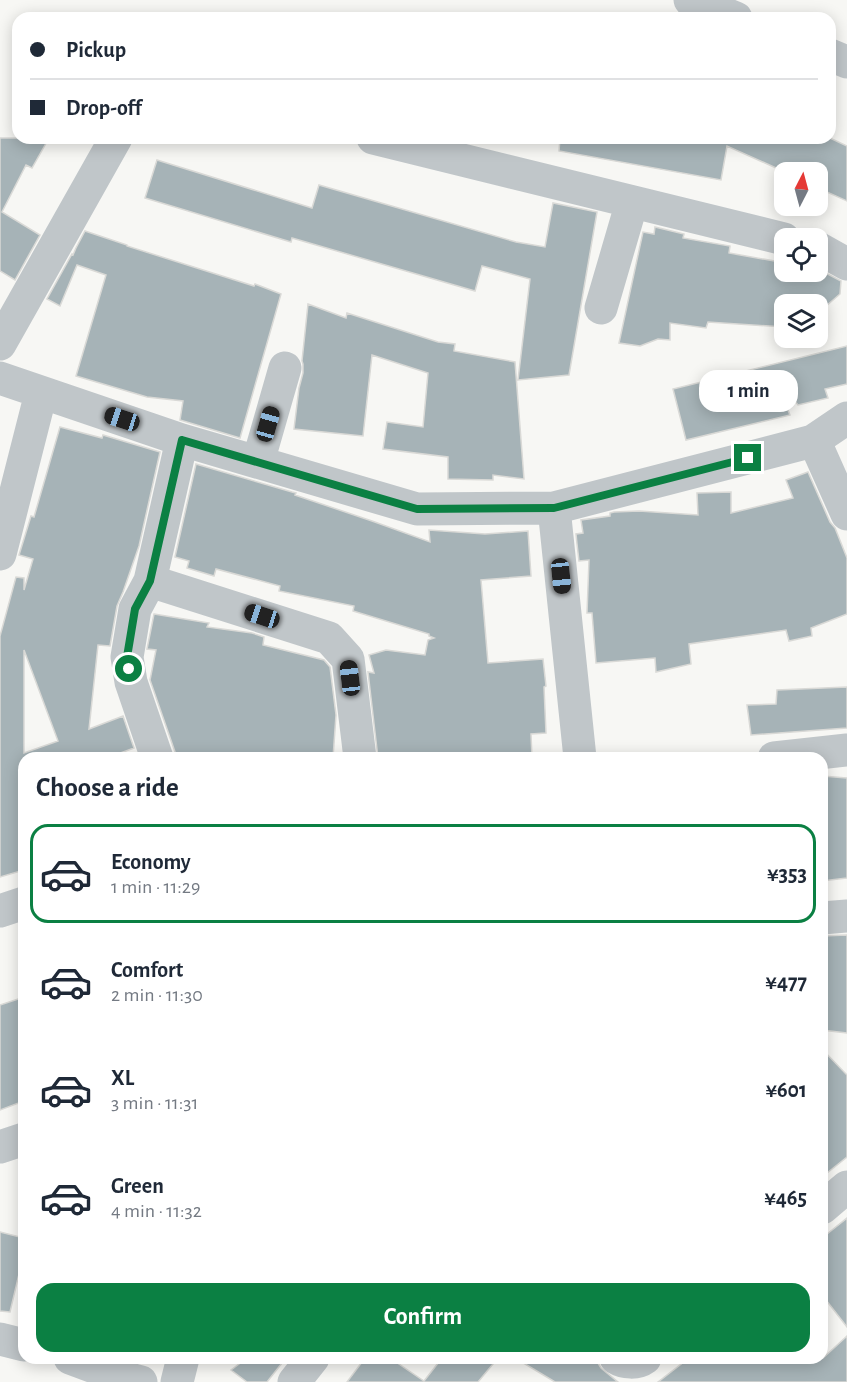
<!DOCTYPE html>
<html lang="en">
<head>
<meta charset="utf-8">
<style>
	body { margin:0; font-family:"Alegreya Sans",sans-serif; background:#f6f6f7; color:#1f2937; height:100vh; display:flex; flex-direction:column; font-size:22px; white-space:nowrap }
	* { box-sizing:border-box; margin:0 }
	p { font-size:20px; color:#747a83 }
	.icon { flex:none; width:33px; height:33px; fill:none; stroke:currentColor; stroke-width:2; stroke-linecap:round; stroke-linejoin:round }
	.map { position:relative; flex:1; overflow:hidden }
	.details { position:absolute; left:18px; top:752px; width:810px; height:612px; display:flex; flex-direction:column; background:#fff; border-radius:18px; box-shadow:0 3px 15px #0003 }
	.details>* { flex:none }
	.banner { position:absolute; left:12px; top:12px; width:824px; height:132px; border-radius:18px; box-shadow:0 3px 15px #0003; display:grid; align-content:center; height:132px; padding:0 18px; background:#fff }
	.needle { width:39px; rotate:6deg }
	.controls { position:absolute; left:774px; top:162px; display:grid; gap:12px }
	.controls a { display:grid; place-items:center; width:54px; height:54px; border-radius:12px; background:#fff; box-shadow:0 3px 15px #0003; font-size:30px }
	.end { position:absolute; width:27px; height:27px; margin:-14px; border:8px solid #0b8043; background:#fff; box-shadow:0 0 0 3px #fff }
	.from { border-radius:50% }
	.bubble { position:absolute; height:42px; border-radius:18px; background:#fff; box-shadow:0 3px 15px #0003; font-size:20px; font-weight:700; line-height:42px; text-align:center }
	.car { position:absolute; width:18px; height:36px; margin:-18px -9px; border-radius:8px; box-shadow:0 0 4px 2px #0007; background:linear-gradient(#222 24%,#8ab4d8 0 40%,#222 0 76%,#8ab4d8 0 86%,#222 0) }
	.banner b { display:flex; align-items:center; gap:21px; height:57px; font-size:22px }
	.banner b+b { border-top:2px solid #e0e1e3 }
	.banner i { width:15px; height:15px; background:#1f2937 }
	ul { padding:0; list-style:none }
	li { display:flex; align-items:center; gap:18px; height:99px; margin:0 12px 9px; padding:0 6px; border:3px solid transparent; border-radius:18px }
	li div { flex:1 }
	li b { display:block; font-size:22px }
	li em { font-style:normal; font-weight:700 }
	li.on { border-color:#0b8043 }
	li>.icon { width:54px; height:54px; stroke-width:1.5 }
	h2 { padding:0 18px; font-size:27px; line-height:72px }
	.cta { display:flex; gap:12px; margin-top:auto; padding:12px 18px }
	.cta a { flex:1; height:69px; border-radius:18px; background:#0b8043; color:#fff; font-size:24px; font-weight:700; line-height:69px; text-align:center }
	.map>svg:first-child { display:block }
	.building { fill:#a6b3b7; stroke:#d9d9d6; stroke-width:1.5; fill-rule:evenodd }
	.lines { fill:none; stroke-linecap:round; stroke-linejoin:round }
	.minor { stroke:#c0c6c9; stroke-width:33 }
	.route { stroke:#0b8043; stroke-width:8 }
</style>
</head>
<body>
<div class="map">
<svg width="847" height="1382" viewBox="0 0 847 1382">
	<rect width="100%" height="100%" fill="#f7f7f4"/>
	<!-- building -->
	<path class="building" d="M 0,138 L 49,138 L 32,168 L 26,165 L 2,212 L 40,235 L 15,280 L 0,271 Z
		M 560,138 L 830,138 L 847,146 L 847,201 L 818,188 L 818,172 L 785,172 L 727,146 L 721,180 L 559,151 Z
		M 157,160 L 312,208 L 319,185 L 516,242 L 545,247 L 553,203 L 597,212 L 569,375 L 518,380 L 530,279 L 482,266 L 475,291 L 292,238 L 291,242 L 145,198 Z
		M 655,227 L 684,234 L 683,238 L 730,246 L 729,253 L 780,262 L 780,266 L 784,266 L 784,272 L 822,271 L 841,281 L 840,294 L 818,313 L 818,304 L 784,304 L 784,327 L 708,322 L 706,328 L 670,323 L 670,340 L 658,339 L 640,346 L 619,343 L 643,232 L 654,234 Z
		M 85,231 L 127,245 L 127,246 L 254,286 L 255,284 L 281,294 L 240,438 L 180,420 L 183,401 L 147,397 L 76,376 L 106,275 L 77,265 L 60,306 L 47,299 L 72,254 L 73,255 L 76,248 Z
		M 308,304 L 346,318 L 347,313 L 438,342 L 455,344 L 454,351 L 515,362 L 524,479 L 493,475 L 493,480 L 448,479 L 448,457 L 383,449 L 387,422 L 423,427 L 428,373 L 372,355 L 363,436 L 294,429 L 299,388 L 303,373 L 303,364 L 302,361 Z
		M 847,346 L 847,384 L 825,389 L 828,398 L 798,405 L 773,373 L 790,415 L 686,440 L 673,389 Z
		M 60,427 L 102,438 L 103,435 L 160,452 L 139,546 L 123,592 L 117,606 L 110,646 L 98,645 L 89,729 L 123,716 L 134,748 L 107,758 L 24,758 L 24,870 L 0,877 L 0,636 L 16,577 L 24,578 L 24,590 L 33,559 L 19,555 L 31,516 L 34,517 ZM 24,650 L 58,741 L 24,753 Z
		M 196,464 L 292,492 L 296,493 L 295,495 L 372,521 L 430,542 L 429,530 L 485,534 L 528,531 L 531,576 L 481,580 L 488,663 L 543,659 L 546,686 L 544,687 L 546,733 L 531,734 L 532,758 L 378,758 L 368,672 L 374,673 L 369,655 L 386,650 L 425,655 L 428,640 L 434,638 L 429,636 L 429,634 L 353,611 L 354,606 L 279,591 L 280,586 L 216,569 L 214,576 L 187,568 L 189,561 L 175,557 Z
		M 808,472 L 830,522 L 835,528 L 847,558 L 847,614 L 811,628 L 812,636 L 789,641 L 786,630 L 689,644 L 691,664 L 656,672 L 655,658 L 596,663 L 592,613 L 587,613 L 589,560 L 579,561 L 577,544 L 576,534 L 583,533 L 581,520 L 610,516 L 610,513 L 614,512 L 639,511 L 698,515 L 697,493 L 731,492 L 731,513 L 793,498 L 786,480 Z
		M 154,614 L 209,623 L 207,627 L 252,633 L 264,637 L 263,645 L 324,660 L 330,667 L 336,715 L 333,758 L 287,755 L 287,758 L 175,758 L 175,752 L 150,680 L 156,650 L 147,649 Z
		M 847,687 L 847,728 L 751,735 L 747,705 L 776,704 L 777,690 Z
		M 822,776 L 847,778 L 847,878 L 822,881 Z
		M 847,935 L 847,1033 L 822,1030 L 822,936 Z
		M 24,997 L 24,1101 L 0,1110 L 0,1005 Z
		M 822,1049 L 847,1075 L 847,1157 L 822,1177 Z
		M 847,1218 L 847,1327 L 822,1295 L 822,1238 Z
		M 0,1232 L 24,1238 L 24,1253 L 10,1312 L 0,1311 Z
		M 847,1336 L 847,1382 L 658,1382 L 689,1358 L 823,1358 Z
		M 247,1358 L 286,1358 L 267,1382 L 247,1382 L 231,1370 Z
		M 365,1358 L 390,1358 L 424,1381 L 442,1358 L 498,1358 L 478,1382 L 347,1382 Z
		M 515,1358 L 593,1358 L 598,1363 L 601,1368 L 618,1382 L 555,1382 Z"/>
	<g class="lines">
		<!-- minor -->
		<path class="minor" d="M 690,0 L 736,18
			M 830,55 L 847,62
			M 373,138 L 784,239
			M 818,248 L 847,264
			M 601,308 L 632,202
			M 0,344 L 116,138
			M 0,378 L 182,440 L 417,509 L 554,508 L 813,441 L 847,418
			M 814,440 L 847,514
			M 258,462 L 285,368
			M 554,508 L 580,758
			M 0,554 L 41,393
			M 150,581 L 329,638 L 348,659 L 360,758
			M 157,758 L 131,682 L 127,657 L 135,609 L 150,581 L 182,440
			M 774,758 L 847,750
			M 0,911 L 24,903
			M 822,918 L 847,916
			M 0,1147 L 24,1139
			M 822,1208 L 847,1187
			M 0,1339 L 24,1345
			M 70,1358 L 118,1376 L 141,1382
			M 616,1358 C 624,1363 637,1364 645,1358
			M 177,1382 L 183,1358
			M 294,1382 L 313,1358"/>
	</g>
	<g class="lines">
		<!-- route -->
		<path class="route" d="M 129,669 L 127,657 L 135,609 L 150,581 L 182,440 L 417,509 L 554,508 L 748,458"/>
	</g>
</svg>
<div class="controls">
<a><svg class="needle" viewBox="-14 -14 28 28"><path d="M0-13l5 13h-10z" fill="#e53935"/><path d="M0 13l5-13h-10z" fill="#747a83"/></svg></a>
<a><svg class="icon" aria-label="locate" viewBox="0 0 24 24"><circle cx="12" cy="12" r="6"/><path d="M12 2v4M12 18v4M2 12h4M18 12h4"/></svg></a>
<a><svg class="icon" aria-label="layers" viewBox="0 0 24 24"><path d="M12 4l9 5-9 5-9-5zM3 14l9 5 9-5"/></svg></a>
</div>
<i class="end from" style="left:129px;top:669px"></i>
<i class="end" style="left:748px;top:458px"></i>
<div class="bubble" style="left:699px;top:370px;width:99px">1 min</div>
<i class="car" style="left:122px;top:419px;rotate:288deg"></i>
<i class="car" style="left:268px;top:424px;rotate:16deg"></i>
<i class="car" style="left:561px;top:576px;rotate:174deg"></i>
<i class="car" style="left:262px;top:616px;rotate:288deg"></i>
<i class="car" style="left:350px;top:678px;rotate:353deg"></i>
<div class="banner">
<b><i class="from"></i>Pickup</b>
<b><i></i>Drop-off</b>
</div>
<section class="details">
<h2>Choose a ride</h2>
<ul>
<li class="on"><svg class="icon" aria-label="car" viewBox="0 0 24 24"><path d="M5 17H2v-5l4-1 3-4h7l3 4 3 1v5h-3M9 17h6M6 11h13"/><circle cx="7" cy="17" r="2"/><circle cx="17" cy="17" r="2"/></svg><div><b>Economy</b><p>1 min · 11:29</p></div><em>¥353</em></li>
<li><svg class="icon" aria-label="car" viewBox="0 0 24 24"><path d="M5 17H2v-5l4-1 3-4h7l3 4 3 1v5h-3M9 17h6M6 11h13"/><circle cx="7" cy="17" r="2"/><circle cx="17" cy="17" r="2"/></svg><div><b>Comfort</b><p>2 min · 11:30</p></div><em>¥477</em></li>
<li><svg class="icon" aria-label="car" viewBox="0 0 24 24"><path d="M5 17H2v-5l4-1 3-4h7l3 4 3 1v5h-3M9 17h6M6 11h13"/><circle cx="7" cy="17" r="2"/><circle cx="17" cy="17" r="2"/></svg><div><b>XL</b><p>3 min · 11:31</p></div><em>¥601</em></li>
<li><svg class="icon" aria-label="car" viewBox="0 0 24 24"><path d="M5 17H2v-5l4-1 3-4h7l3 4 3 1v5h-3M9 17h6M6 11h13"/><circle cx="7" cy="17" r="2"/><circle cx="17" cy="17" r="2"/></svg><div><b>Green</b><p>4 min · 11:32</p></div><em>¥465</em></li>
</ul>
<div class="cta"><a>Confirm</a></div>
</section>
</div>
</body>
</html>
